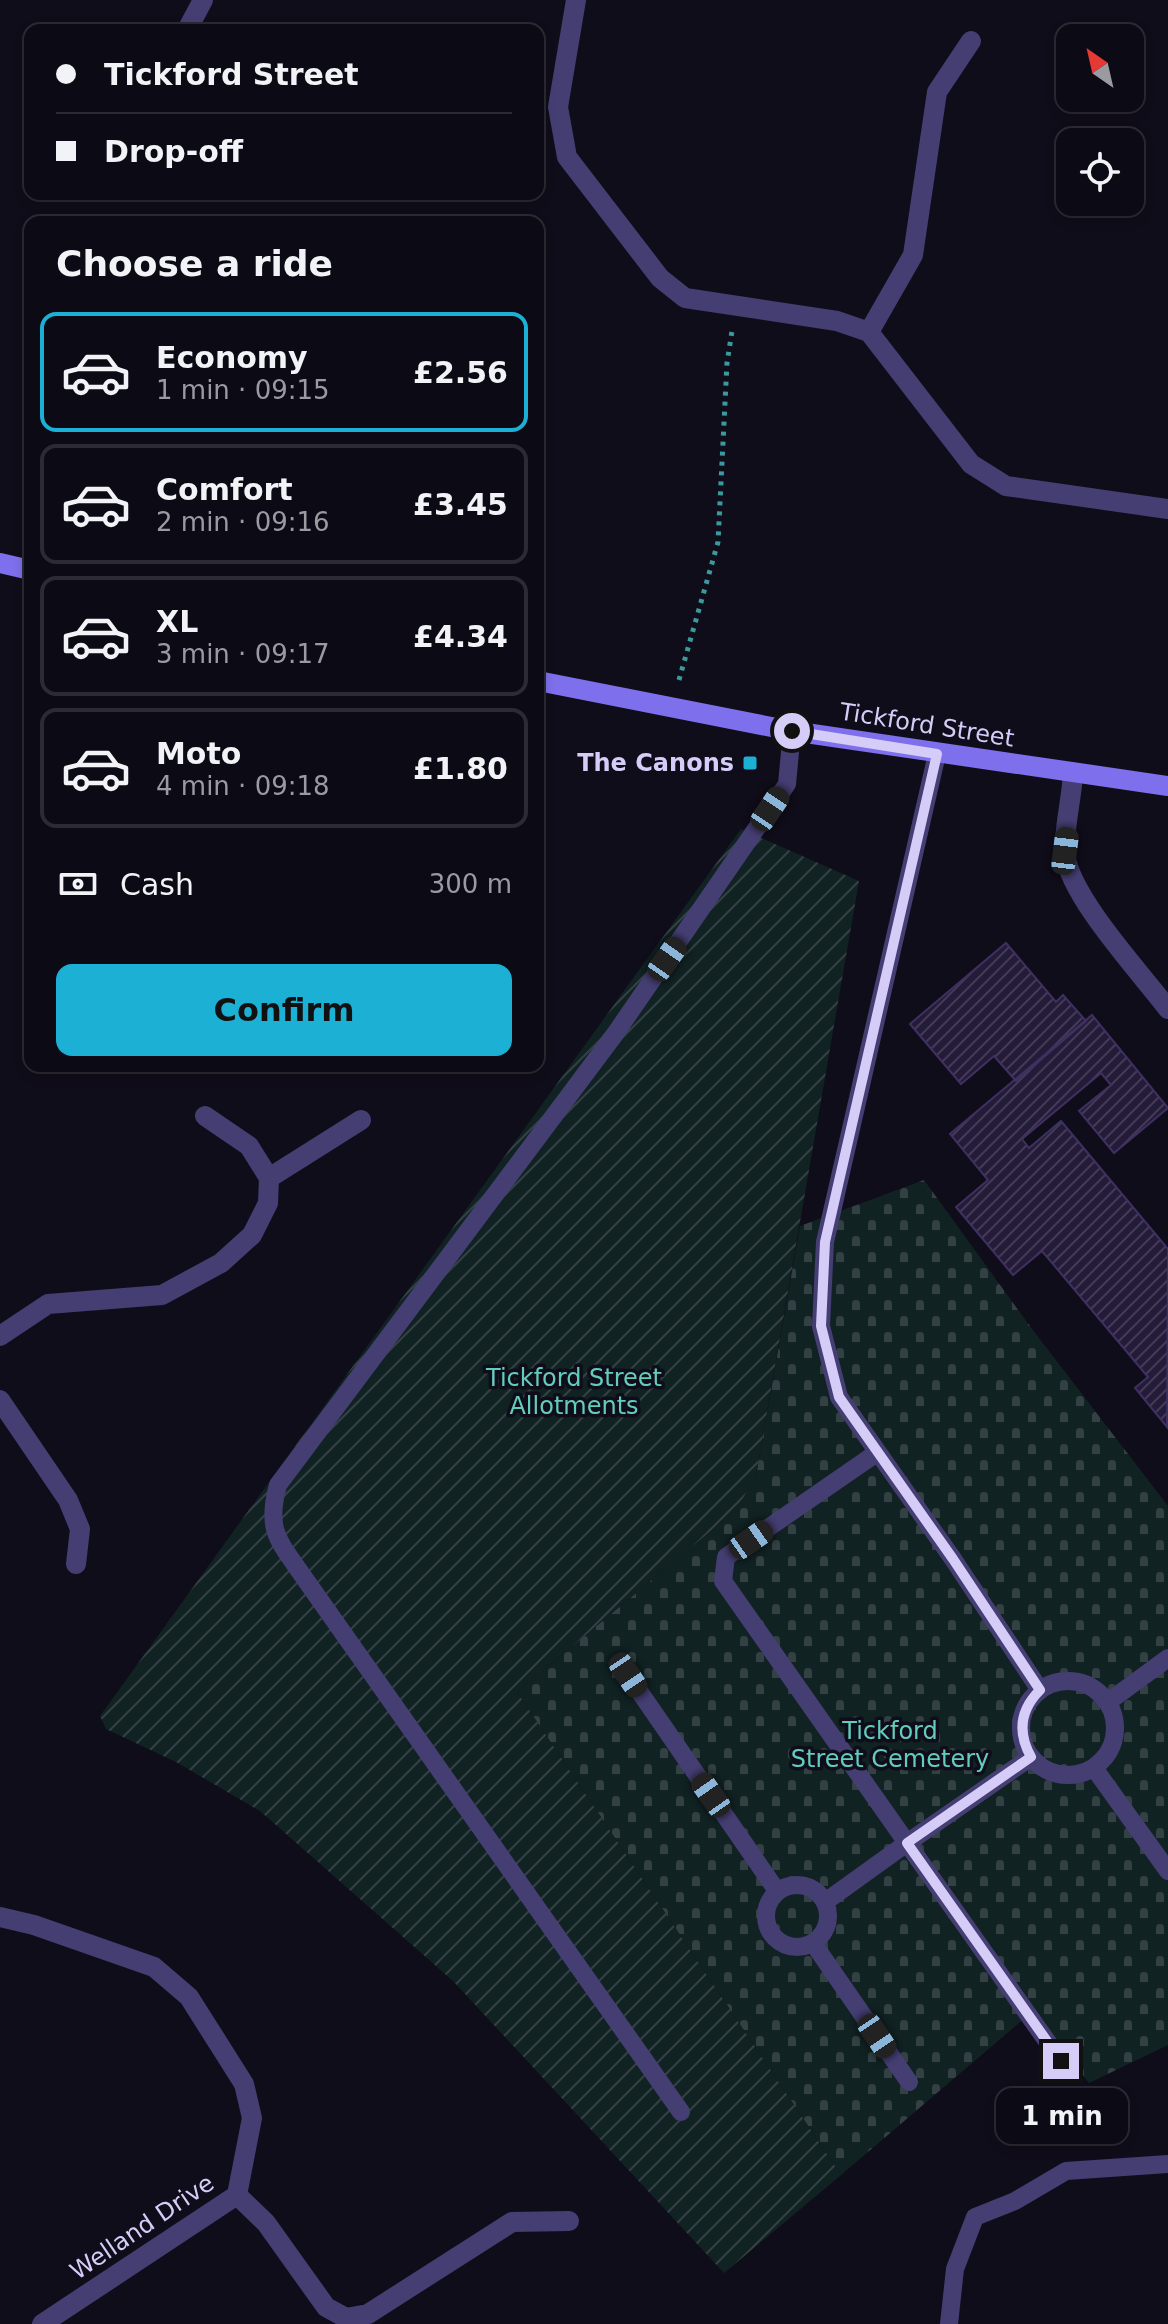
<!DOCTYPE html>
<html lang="en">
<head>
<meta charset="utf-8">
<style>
	body { margin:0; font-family:"DejaVu Sans",sans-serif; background:#15131d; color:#f1f3f6; height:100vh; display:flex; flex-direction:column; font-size:30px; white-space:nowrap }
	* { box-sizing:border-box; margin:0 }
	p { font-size:26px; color:#9a9aa0 }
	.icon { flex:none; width:44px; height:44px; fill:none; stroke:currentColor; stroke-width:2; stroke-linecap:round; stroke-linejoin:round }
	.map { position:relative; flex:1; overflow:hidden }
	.sheet { position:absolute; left:24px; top:216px; width:520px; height:856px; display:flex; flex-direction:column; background:#0c0a14; border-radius:16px; box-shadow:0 4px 12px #0003,0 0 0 2px #2c2b34 }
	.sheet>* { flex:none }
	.hud { position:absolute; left:24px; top:24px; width:520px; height:176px; border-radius:16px; box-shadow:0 4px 12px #0003,0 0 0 2px #2c2b34; display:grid; align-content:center; height:176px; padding:0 32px; background:#0c0a14 }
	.needle { width:52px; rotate:326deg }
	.fabs { position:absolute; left:1056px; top:24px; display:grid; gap:16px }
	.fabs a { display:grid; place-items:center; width:88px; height:88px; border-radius:16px; background:#0c0a14; box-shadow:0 4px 12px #0003,0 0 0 2px #2c2b34; font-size:40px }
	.end { position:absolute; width:36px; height:36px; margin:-18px; border:10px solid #d5ccf8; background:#111; box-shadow:0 0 0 4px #111 }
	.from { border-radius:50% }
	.bubble { position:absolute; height:56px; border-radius:16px; background:#0c0a14; box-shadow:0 4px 12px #0003,0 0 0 2px #2c2b34; font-size:26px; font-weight:700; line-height:56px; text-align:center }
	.car { position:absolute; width:24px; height:48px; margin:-24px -12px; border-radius:10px; box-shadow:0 0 6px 2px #0007; background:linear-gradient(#222 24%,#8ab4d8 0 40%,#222 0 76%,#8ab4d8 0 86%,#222 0) }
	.hud b { display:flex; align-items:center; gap:28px; height:76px; font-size:30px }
	.hud b+b { border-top:2px solid #2c2b34 }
	.hud i { width:20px; height:20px; background:#f1f3f6 }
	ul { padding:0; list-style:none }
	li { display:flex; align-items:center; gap:24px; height:120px; margin:0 16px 12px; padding:0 16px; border:4px solid #2c2b34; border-radius:16px }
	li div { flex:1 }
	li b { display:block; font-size:30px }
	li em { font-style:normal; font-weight:700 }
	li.active { border-color:#1cb0d4 }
	li>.icon { width:72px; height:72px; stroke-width:1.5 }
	h2 { padding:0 32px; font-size:36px; line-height:96px }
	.pay { display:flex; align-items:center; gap:20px; height:88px; padding:0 32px; font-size:30px }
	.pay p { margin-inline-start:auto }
	.action { display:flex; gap:16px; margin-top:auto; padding:16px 32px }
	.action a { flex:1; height:92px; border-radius:16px; background:#1cb0d4; color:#111; font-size:32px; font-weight:700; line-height:92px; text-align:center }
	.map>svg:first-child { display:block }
	.cemetery { fill:url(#cemetery-stones) }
	.garden { fill:url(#garden-furrows) }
	.building { fill:url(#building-hatch); stroke:#3f3061; stroke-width:2 }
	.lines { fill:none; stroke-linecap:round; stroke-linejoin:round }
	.path { stroke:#3b9a9d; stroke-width:5; stroke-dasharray:4 6; stroke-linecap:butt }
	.lane { stroke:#453e73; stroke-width:18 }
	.street { stroke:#453e73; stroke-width:20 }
	.secondary { stroke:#7e70ec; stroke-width:20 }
	.route { stroke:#d5ccf8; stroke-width:10 }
	.poi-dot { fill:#1cb0d4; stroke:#100d1a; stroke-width:3 }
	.labels { text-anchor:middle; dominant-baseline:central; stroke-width:7; stroke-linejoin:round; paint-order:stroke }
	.street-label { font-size:24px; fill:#d5ccf8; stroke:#100d1a }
	.poi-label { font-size:24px; font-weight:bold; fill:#d5ccf8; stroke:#100d1a; text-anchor:end }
	.park-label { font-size:24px; fill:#63cdbd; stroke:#100d1a }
</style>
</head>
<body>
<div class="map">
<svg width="1168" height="2324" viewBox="0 0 1168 2324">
	<defs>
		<pattern id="cemetery-stones" width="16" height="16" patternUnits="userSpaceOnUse" patternTransform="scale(2)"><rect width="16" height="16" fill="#112223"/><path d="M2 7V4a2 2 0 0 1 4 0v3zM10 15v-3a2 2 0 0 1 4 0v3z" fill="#334144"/></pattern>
		<pattern id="garden-furrows" width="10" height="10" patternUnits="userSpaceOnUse" patternTransform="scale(2)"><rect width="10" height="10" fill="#112223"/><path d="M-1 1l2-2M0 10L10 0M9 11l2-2" fill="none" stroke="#334144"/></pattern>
		<pattern id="building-hatch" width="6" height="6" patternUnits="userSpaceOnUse" patternTransform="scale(2)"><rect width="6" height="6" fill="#241b38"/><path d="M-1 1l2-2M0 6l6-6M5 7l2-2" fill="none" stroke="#433b56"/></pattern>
	</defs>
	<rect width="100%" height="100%" fill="#100d1a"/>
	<!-- cemetery -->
	<path class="cemetery" d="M 924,1180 L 1032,1329 L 1168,1506 L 1168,2045 L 1089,2083 L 1033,2011 L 841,2175 L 517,1692 L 736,1510 L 756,1476 L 800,1226 Z"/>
	<!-- garden -->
	<path class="garden" d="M 741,829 L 859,881 L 756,1476 L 736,1510 L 517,1692 L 841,2175 L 724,2273 L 453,1981 L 260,1811 L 176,1762 L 106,1729 L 100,1716 Z"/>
	<!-- building -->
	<path class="building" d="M 1006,943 L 1056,1002 L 1063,995 L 1086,1021 L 1016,1081 L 994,1056 L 961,1084 L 910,1024 Z
		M 1092,1015 L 1168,1108 L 1114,1153 L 1079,1111 L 1111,1085 L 1101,1073 L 1022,1139 L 1029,1148 L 1061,1121 L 1168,1249 L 1167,1427 L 1135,1388 L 1148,1377 L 1042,1251 L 1013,1275 L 956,1207 L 988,1180 L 950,1134 Z"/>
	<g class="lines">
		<!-- path -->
		<path class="path" d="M 679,680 L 718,542 L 727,363 L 732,331"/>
		<!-- lane -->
		<path class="lane" d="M 937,754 L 825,1242 L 821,1326 L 839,1397 L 953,1559 L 1040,1690
			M 878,1452 L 726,1557 L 723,1581 L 907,1843 L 1031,1757
			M 628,1675 L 777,1891
			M1021 1728a47 47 0 1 1 94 0a47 47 0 1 1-94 0Z
			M 1108,1702 L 1168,1658
			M 1094,1768 L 1168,1871
			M766 1916a31 31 0 1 1 62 0a31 31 0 1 1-62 0Z
			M 825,1902 L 907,1843 L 1061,2061
			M 813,1943 L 909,2082
			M 681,2112 L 305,1579 C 280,1542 265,1532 278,1485 L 615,1034 L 787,784 L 792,731
			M 949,2324 L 955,2269 L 975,2217 L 1015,2201 L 1066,2171 L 1168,2164"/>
		<!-- street -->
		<path class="street" d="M 576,0 L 558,107 L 567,157 L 660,278 L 685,298 L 837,321 L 869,332 L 971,464 L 1006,486 L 1168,509
			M 187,30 L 203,0
			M 869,332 L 913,255 L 937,92 L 971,41
			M 1073,773 C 1072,798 1063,831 1065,854 C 1070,897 1140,972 1168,1009
			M 269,1178 L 361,1120
			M 0,1336 L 48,1304 L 162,1295 L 221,1263 L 252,1235 L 268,1203 L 269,1178 L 249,1146 L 205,1116
			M 0,1400 L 68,1500 L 80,1529 L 76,1564
			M 0,1917 L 34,1925 L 154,1967 L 189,1997 L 244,2084 L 252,2118 L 237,2195 L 42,2324
			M 237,2195 L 266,2223 L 326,2307 L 346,2318 L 368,2314 L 512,2222 L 569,2221"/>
		<!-- secondary -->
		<path class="secondary" d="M 0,563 L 30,570
			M 538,681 L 792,731 L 1168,786"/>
	</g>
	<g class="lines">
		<!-- route -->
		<path class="route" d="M 792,731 L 937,754 L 825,1242 L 821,1326 L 839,1397 L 953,1559 L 1040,1690 C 1020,1710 1017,1732 1031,1757 L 907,1843 L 1061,2061"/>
	</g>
	<!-- markers -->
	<rect class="poi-dot" x="742" y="755" width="16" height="16" rx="4"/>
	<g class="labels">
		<!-- street labels -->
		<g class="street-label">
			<text transform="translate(927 725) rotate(9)">Tickford Street</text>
			<text transform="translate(142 2227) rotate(-34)">Welland Drive</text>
		</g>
		<!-- poi labels -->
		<g class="poi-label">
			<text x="734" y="763">The Canons</text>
		</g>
		<!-- park labels -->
		<g class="park-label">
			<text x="574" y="1378">Tickford Street<tspan x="574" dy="28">Allotments</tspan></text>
			<text x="890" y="1731">Tickford<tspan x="890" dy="28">Street Cemetery</tspan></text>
		</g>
	</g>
</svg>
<div class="fabs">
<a><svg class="needle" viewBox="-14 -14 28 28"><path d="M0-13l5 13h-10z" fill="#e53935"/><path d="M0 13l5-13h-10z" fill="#9a9aa0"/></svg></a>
<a><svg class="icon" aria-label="locate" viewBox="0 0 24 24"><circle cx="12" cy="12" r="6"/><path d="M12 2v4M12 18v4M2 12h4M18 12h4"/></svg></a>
</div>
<i class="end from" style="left:792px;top:731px"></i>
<i class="end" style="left:1061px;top:2061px"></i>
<div class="bubble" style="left:996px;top:2088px;width:132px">1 min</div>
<i class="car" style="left:770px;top:809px;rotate:34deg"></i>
<i class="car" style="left:1065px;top:851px;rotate:7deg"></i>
<i class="car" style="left:667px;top:959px;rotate:35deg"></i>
<i class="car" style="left:751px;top:1540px;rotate:55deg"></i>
<i class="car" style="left:628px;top:1675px;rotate:146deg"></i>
<i class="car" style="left:711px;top:1795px;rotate:325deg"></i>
<i class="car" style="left:877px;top:2036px;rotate:146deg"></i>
<div class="hud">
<b><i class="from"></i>Tickford Street</b>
<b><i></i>Drop-off</b>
</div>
<section class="sheet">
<h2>Choose a ride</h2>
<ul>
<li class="active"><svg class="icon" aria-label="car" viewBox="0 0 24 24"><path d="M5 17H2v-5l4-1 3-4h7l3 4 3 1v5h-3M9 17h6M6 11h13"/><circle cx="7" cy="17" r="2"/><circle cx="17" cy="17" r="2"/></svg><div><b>Economy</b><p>1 min · 09:15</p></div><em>£2.56</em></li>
<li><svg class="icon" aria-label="car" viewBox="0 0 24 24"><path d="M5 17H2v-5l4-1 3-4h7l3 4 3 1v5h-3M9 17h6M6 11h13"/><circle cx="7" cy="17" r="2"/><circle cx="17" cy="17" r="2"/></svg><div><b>Comfort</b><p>2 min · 09:16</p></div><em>£3.45</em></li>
<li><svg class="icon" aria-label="car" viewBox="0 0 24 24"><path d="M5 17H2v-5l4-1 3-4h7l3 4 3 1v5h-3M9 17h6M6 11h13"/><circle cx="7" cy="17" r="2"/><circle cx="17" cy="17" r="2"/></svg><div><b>XL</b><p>3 min · 09:17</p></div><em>£4.34</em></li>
<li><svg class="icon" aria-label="car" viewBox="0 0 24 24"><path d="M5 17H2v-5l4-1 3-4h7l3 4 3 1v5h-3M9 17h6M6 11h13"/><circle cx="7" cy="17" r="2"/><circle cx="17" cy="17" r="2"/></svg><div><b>Moto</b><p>4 min · 09:18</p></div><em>£1.80</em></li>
</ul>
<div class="pay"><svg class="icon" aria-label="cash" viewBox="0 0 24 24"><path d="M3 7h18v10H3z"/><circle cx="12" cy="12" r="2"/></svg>Cash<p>300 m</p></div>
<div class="action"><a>Confirm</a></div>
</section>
</div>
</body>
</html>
